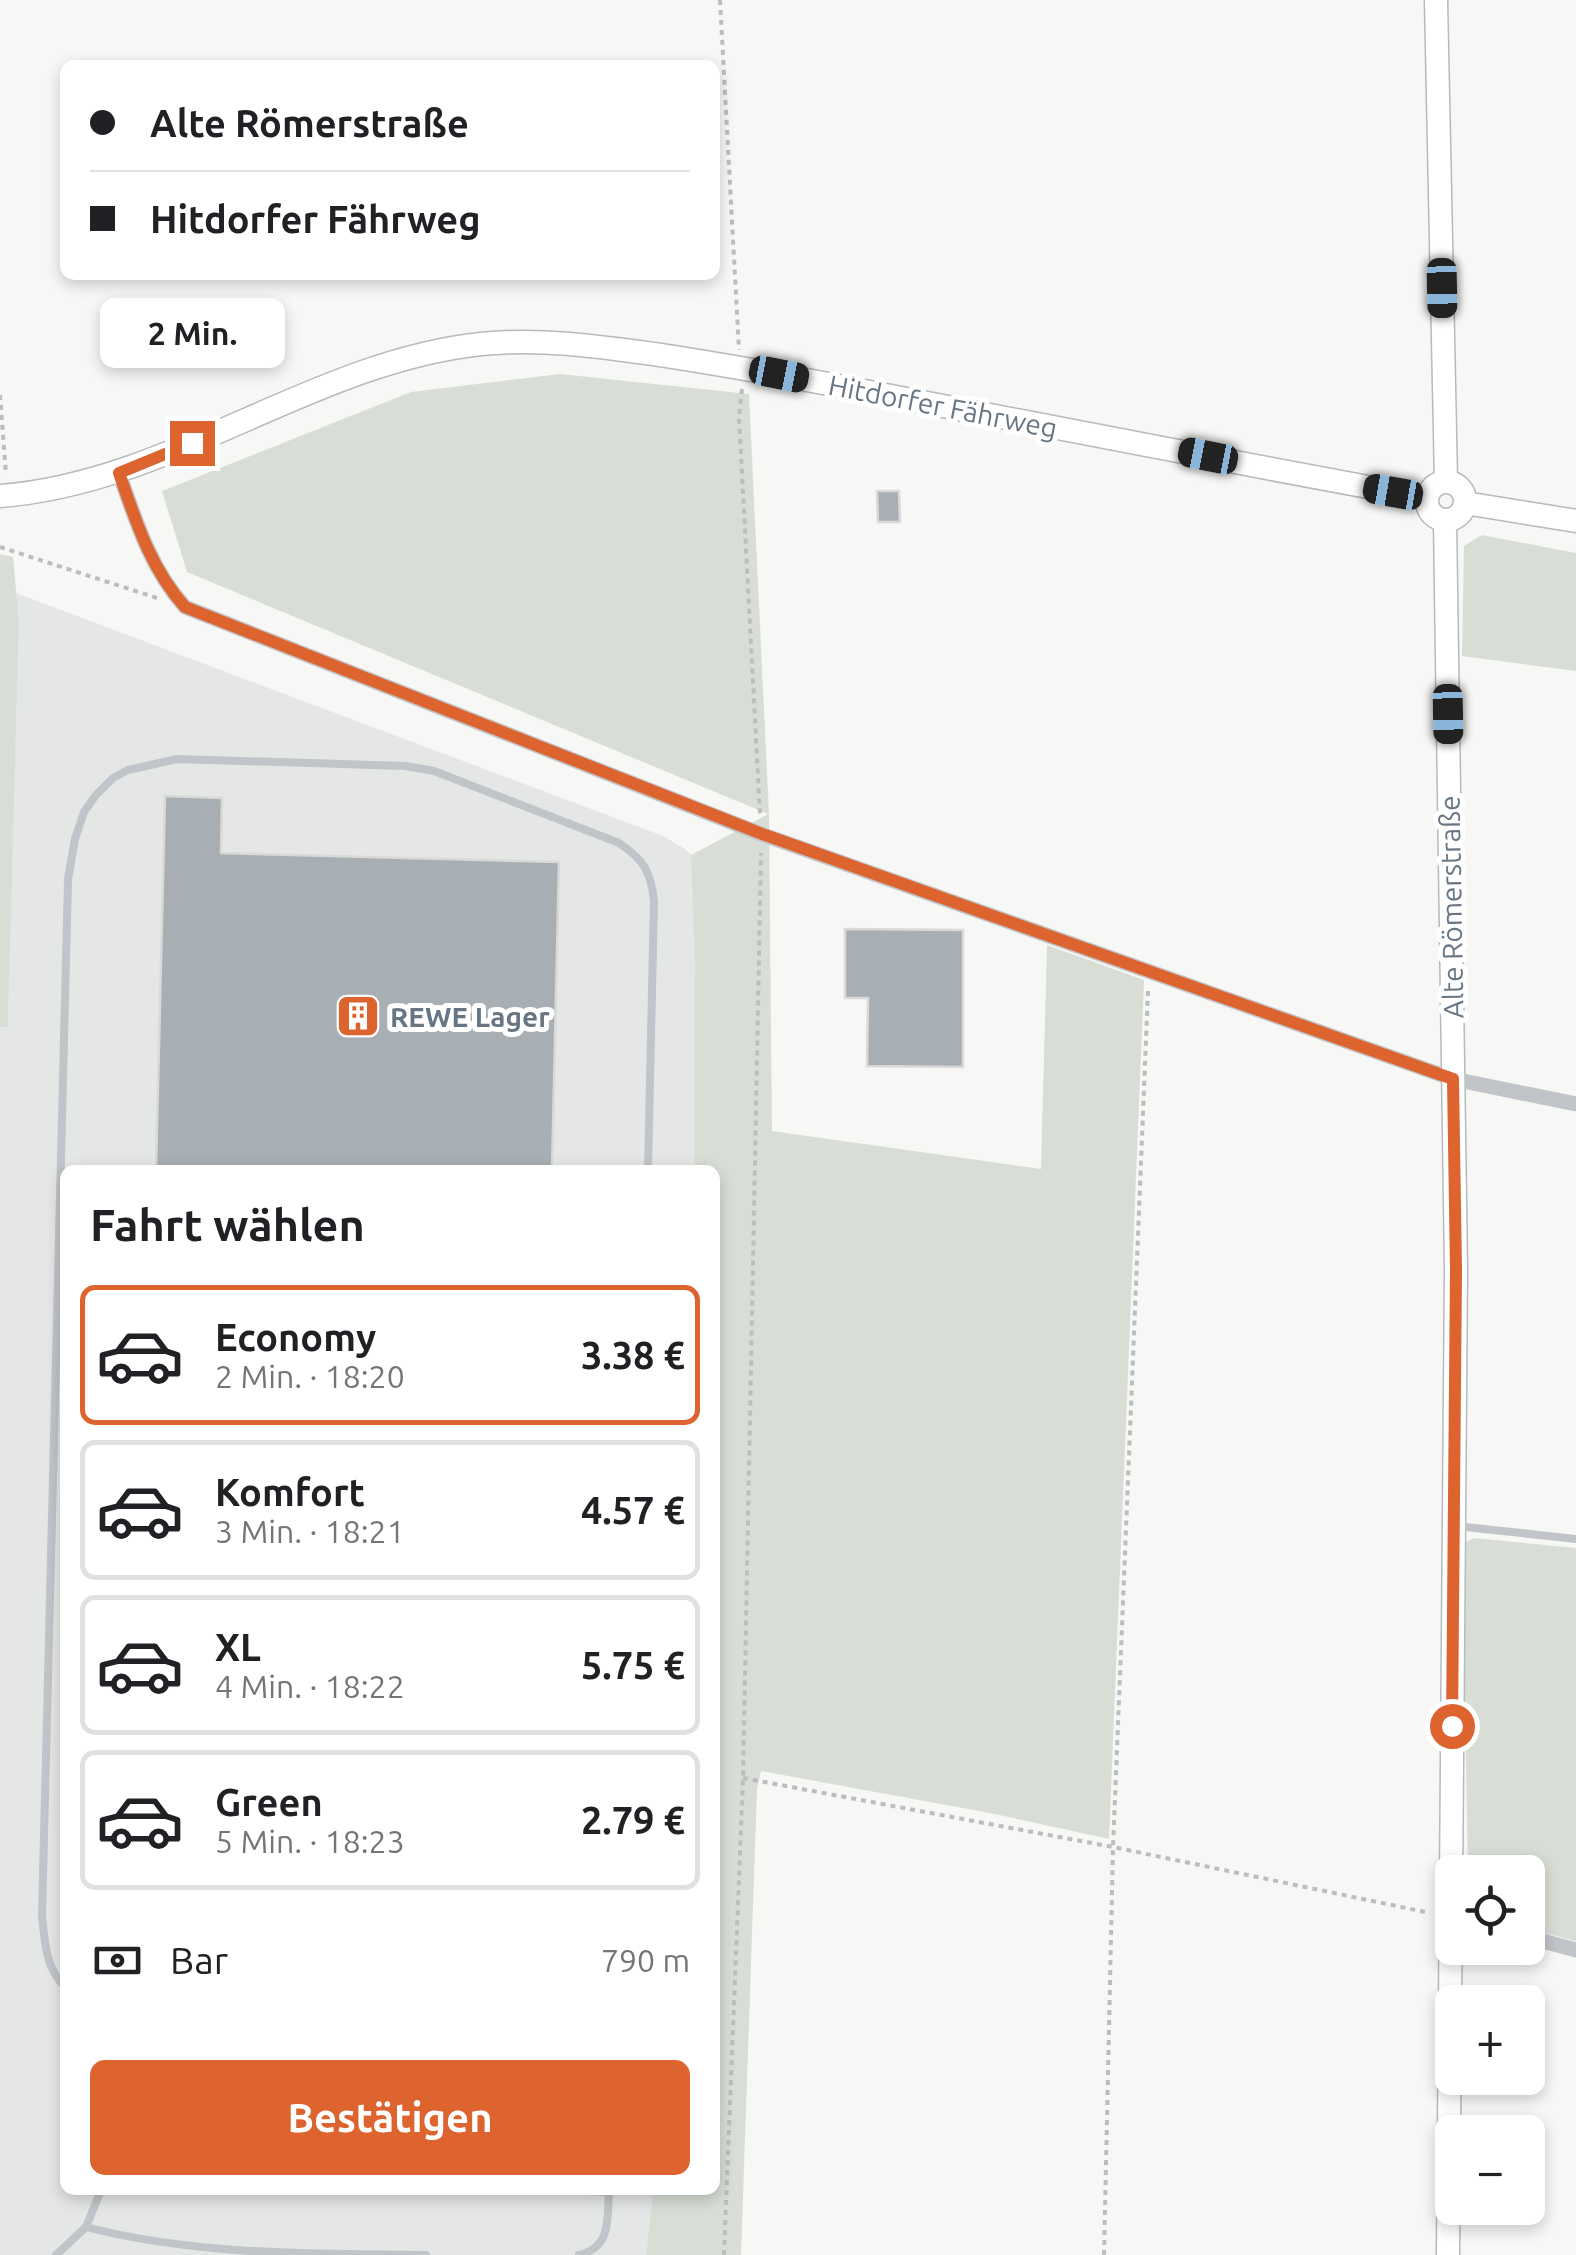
<!DOCTYPE html>
<html lang="de">
<head>
<meta charset="utf-8">
<style>
	body { margin:0; font-family:Ubuntu,sans-serif; background:#f2f2f2; color:#202124; height:100vh; display:flex; flex-direction:column; font-size:38px; white-space:nowrap }
	* { box-sizing:border-box; margin:0 }
	p { font-size:32px; color:#757577 }
	.icon { flex:none; width:55px; height:55px; fill:none; stroke:currentColor; stroke-width:2; stroke-linecap:round; stroke-linejoin:round }
	.map { position:relative; flex:1; overflow:hidden }
	.side { position:absolute; left:60px; top:1165px; width:660px; height:1030px; display:flex; flex-direction:column; background:#fff; border-radius:15px; box-shadow:0 5px 15px #0003 }
	.side>* { flex:none }
	.guide { position:absolute; left:60px; top:60px; width:660px; height:220px; border-radius:15px; box-shadow:0 5px 15px #0003; display:grid; align-content:center; height:220px; padding:0 30px; background:#fff }
	.tools { position:absolute; left:1435px; top:1855px; display:grid; gap:20px }
	.tools a { display:grid; place-items:center; width:110px; height:110px; border-radius:15px; background:#fff; box-shadow:0 5px 15px #0003; font-size:50px }
	.end { position:absolute; width:45px; height:45px; margin:-22px; border:12px solid #dd632f; background:#fff; box-shadow:0 0 0 5px #fff }
	.from { border-radius:50% }
	.bubble { position:absolute; height:70px; border-radius:15px; background:#fff; box-shadow:0 5px 15px #0003; font-size:32px; font-weight:700; line-height:70px; text-align:center }
	.car { position:absolute; width:30px; height:60px; margin:-30px -15px; border-radius:12px; box-shadow:0 0 8px 2px #0007; background:linear-gradient(#222 24%,#8ab4d8 0 40%,#222 0 76%,#8ab4d8 0 86%,#222 0) }
	.guide b { display:flex; align-items:center; gap:35px; height:95px; font-size:38px }
	.guide b+b { border-top:2px solid #e0e0e0 }
	.guide i { width:25px; height:25px; background:#202124 }
	ul { padding:0; list-style:none }
	li { display:flex; align-items:center; gap:30px; height:140px; margin:0 20px 15px; padding:0 10px; border:5px solid #e0e0e0; border-radius:15px }
	li div { flex:1 }
	li b { display:block; font-size:38px }
	li em { font-style:normal; font-weight:700 }
	li.current { border-color:#dd632f }
	li>.icon { width:90px; height:90px; stroke-width:1.5 }
	h2 { padding:0 30px; font-size:45px; line-height:120px }
	.pay { display:flex; align-items:center; gap:25px; height:110px; padding:0 30px; font-size:38px }
	.pay p { margin-inline-start:auto }
	.button { display:flex; gap:20px; margin-top:auto; padding:20px 30px }
	.button a { flex:1; height:115px; border-radius:15px; background:#dd632f; color:#fff; font-size:40px; font-weight:700; line-height:115px; text-align:center }
	.map>svg:first-child { display:block }
	.built { fill:#e5e6e6 }
	.green { fill:#d8ded6 }
	.building { fill:#a7afb5; stroke:#d9d9d7; stroke-width:2.5 }
	.lines { fill:none; stroke-linecap:round; stroke-linejoin:round }
	.secondary-casing { stroke:#b5babe; stroke-width:25 }
	.path { stroke:#bbbdc0; stroke-width:4; stroke-dasharray:5 5; stroke-linecap:butt }
	.lane { stroke:#c1c4c8; stroke-width:8 }
	.street { stroke:#c1c4c8; stroke-width:15 }
	.secondary { stroke:#fff; stroke-width:22 }
	.route { stroke:#dd632f; stroke-width:12 }
	.labels { text-anchor:middle; dominant-baseline:central; stroke-width:10; stroke-linejoin:round; paint-order:stroke }
	.street-label { font-size:28px; fill:#677684; stroke:#fff }
	.poi-label { font-size:28px; font-weight:bold; fill:#677684; stroke:#fff; text-anchor:start }
</style>
</head>
<body>
<div class="map">
<svg width="1576" height="2255" viewBox="0 0 1576 2255">
	<rect width="100%" height="100%" fill="#f7f7f5"/>
	<!-- built -->
	<path class="built" d="M 16,593 L 663,836 L 685,849 L 696,860 L 694,1170 L 65,1170 L 65,2190 L 653,2190 L 646,2255 L 0,2255 L 0,1027 L 8,1026 L 19,624 Z"/>
	<!-- green -->
	<path class="green" d="M 560,374 L 749,394 L 769,814 L 772,1131 L 1041,1169 L 1047,945 L 1144,980 L 1109,1839 L 990,1813 L 761,1771 L 757,1789 L 741,2255 L 646,2255 L 653,2190 L 715,2190 L 715,1170 L 694,1170 L 695,961 L 691,855 L 768,814 L 187,572 L 162,491 L 411,392 Z
		M 1482,535 L 1576,553 L 1576,671 L 1462,656 L 1464,546 Z
		M 0,554 L 13,557 L 19,623 L 8,1027 L 0,1027 Z
		M 1474,1538 L 1576,1548 L 1576,1941 L 1528,1929 L 1528,1872 L 1468,1872 L 1462,1544 Z"/>
	<!-- building -->
	<path class="building" d="M 877,491 L 899,491 L 900,522 L 878,522 Z
		M 165,796 L 222,798 L 221,853 L 559,862 L 552,1170 L 156,1170 Z
		M 845,929 L 963,930 L 963,1067 L 867,1066 L 868,998 L 845,998 Z"/>
	<g class="lines">
		<!-- secondary casing -->
		<g class="secondary-casing">
			<path id="secondary" d="M 1436,0 L 1446,481
				M1427 501a19 19 0 1 1 38 0a19 19 0 1 1-38 0Z
				M 0,496 C 171,483 312,362 481,344 C 539,338 596,346 654,354 C 726,365 798,378 870,392 C 1055,427 1241,464 1427,498
				M 1465,503 L 1576,521
				M 1445,520 L 1456,1269 L 1448,2255"/>
		</g>
		<!-- path -->
		<path class="path" d="M 720,0 L 739,350
			M 742,389 L 739,417 L 760,814
			M 0,395 L 6,475
			M 0,547 L 157,598
			M 743,1778 L 1113,1847 L 1430,1913
			M 724,2255 L 743,1778 L 761,853
			M 1104,2255 L 1113,1847 L 1148,991"/>
		<!-- lane -->
		<path class="lane" d="M 1456,1526 L 1576,1539
			M 65,1987 C 45,1967 45,1942 42,1916 L 68,879 L 75,839 L 84,812 L 96,795 L 113,778 L 128,770 L 177,759 L 405,766 L 434,771 L 619,843 C 643,859 651,871 654,901 L 648,1170
			M 565,2190 L 609,2192
			M 86,2227 C 193,2255 315,2254 426,2255
			M 56,2255 L 86,2227 L 101,2190
			M 579,2255 C 612,2247 607,2219 609,2190"/>
		<!-- street -->
		<path class="street" d="M 119,473 C 136,521 150,568 185,607 L 761,834 L 1453,1079 L 1576,1104
			M 1528,1937 L 1576,1950"/>
		<!-- secondary -->
		<use href="#secondary" class="secondary"/>
	</g>
	<g class="lines">
		<!-- route -->
		<path class="route" d="M 192,443 L 119,473 C 136,521 150,568 185,607 L 762,834 L 1453,1079 L 1456,1270 L 1452,1726"/>
	</g>
	<!-- icons -->
	<defs>
		<g id="building-square" transform="scale(2.25)"><rect x="-9" y="-9" width="18" height="18" rx="4" fill="#dd632f" stroke="#fff"/><path d="M-4-6H4V6H1V3H-1V6H-4ZM-2.5-4.3h1.7v1.8h-1.7ZM.8-4.3h1.7v1.8H.8ZM-2.5-1h1.7V.8h-1.7ZM.8-1h1.7V.8H.8Z" fill="#fff"/></g>
	</defs>
	<g fill-rule="evenodd">
		<use href="#building-square" x="358" y="1016"/>
	</g>
	<g class="labels">
		<!-- street labels -->
		<g class="street-label">
			<text transform="translate(943 406) rotate(11)">Hitdorfer Fährweg</text>
			<text transform="translate(1451 907) rotate(-91)">Alte Römerstraße</text>
		</g>
		<!-- poi labels -->
		<g class="poi-label">
			<text x="390" y="1016">REWE Lager</text>
		</g>
	</g>
</svg>
<div class="tools">
<a><svg class="icon" aria-label="locate" viewBox="0 0 24 24"><circle cx="12" cy="12" r="6"/><path d="M12 2v4M12 18v4M2 12h4M18 12h4"/></svg></a>
<a>+</a>
<a>−</a>
</div>
<i class="end from" style="left:1452px;top:1726px"></i>
<i class="end" style="left:192px;top:443px"></i>
<div class="bubble" style="left:100px;top:298px;width:185px">2 Min.</div>
<i class="car" style="left:1442px;top:288px;rotate:179deg"></i>
<i class="car" style="left:779px;top:374px;rotate:101deg"></i>
<i class="car" style="left:1208px;top:456px;rotate:281deg"></i>
<i class="car" style="left:1393px;top:492px;rotate:280deg"></i>
<i class="car" style="left:1448px;top:714px;rotate:179deg"></i>
<div class="guide">
<b><i class="from"></i>Alte Römerstraße</b>
<b><i></i>Hitdorfer Fährweg</b>
</div>
<section class="side">
<h2>Fahrt wählen</h2>
<ul>
<li class="current"><svg class="icon" aria-label="car" viewBox="0 0 24 24"><path d="M5 17H2v-5l4-1 3-4h7l3 4 3 1v5h-3M9 17h6M6 11h13"/><circle cx="7" cy="17" r="2"/><circle cx="17" cy="17" r="2"/></svg><div><b>Economy</b><p>2 Min. · 18:20</p></div><em>3.38 €</em></li>
<li><svg class="icon" aria-label="car" viewBox="0 0 24 24"><path d="M5 17H2v-5l4-1 3-4h7l3 4 3 1v5h-3M9 17h6M6 11h13"/><circle cx="7" cy="17" r="2"/><circle cx="17" cy="17" r="2"/></svg><div><b>Komfort</b><p>3 Min. · 18:21</p></div><em>4.57 €</em></li>
<li><svg class="icon" aria-label="car" viewBox="0 0 24 24"><path d="M5 17H2v-5l4-1 3-4h7l3 4 3 1v5h-3M9 17h6M6 11h13"/><circle cx="7" cy="17" r="2"/><circle cx="17" cy="17" r="2"/></svg><div><b>XL</b><p>4 Min. · 18:22</p></div><em>5.75 €</em></li>
<li><svg class="icon" aria-label="car" viewBox="0 0 24 24"><path d="M5 17H2v-5l4-1 3-4h7l3 4 3 1v5h-3M9 17h6M6 11h13"/><circle cx="7" cy="17" r="2"/><circle cx="17" cy="17" r="2"/></svg><div><b>Green</b><p>5 Min. · 18:23</p></div><em>2.79 €</em></li>
</ul>
<div class="pay"><svg class="icon" aria-label="cash" viewBox="0 0 24 24"><path d="M3 7h18v10H3z"/><circle cx="12" cy="12" r="2"/></svg>Bar<p>790 m</p></div>
<div class="button"><a>Bestätigen</a></div>
</section>
</div>
</body>
</html>
